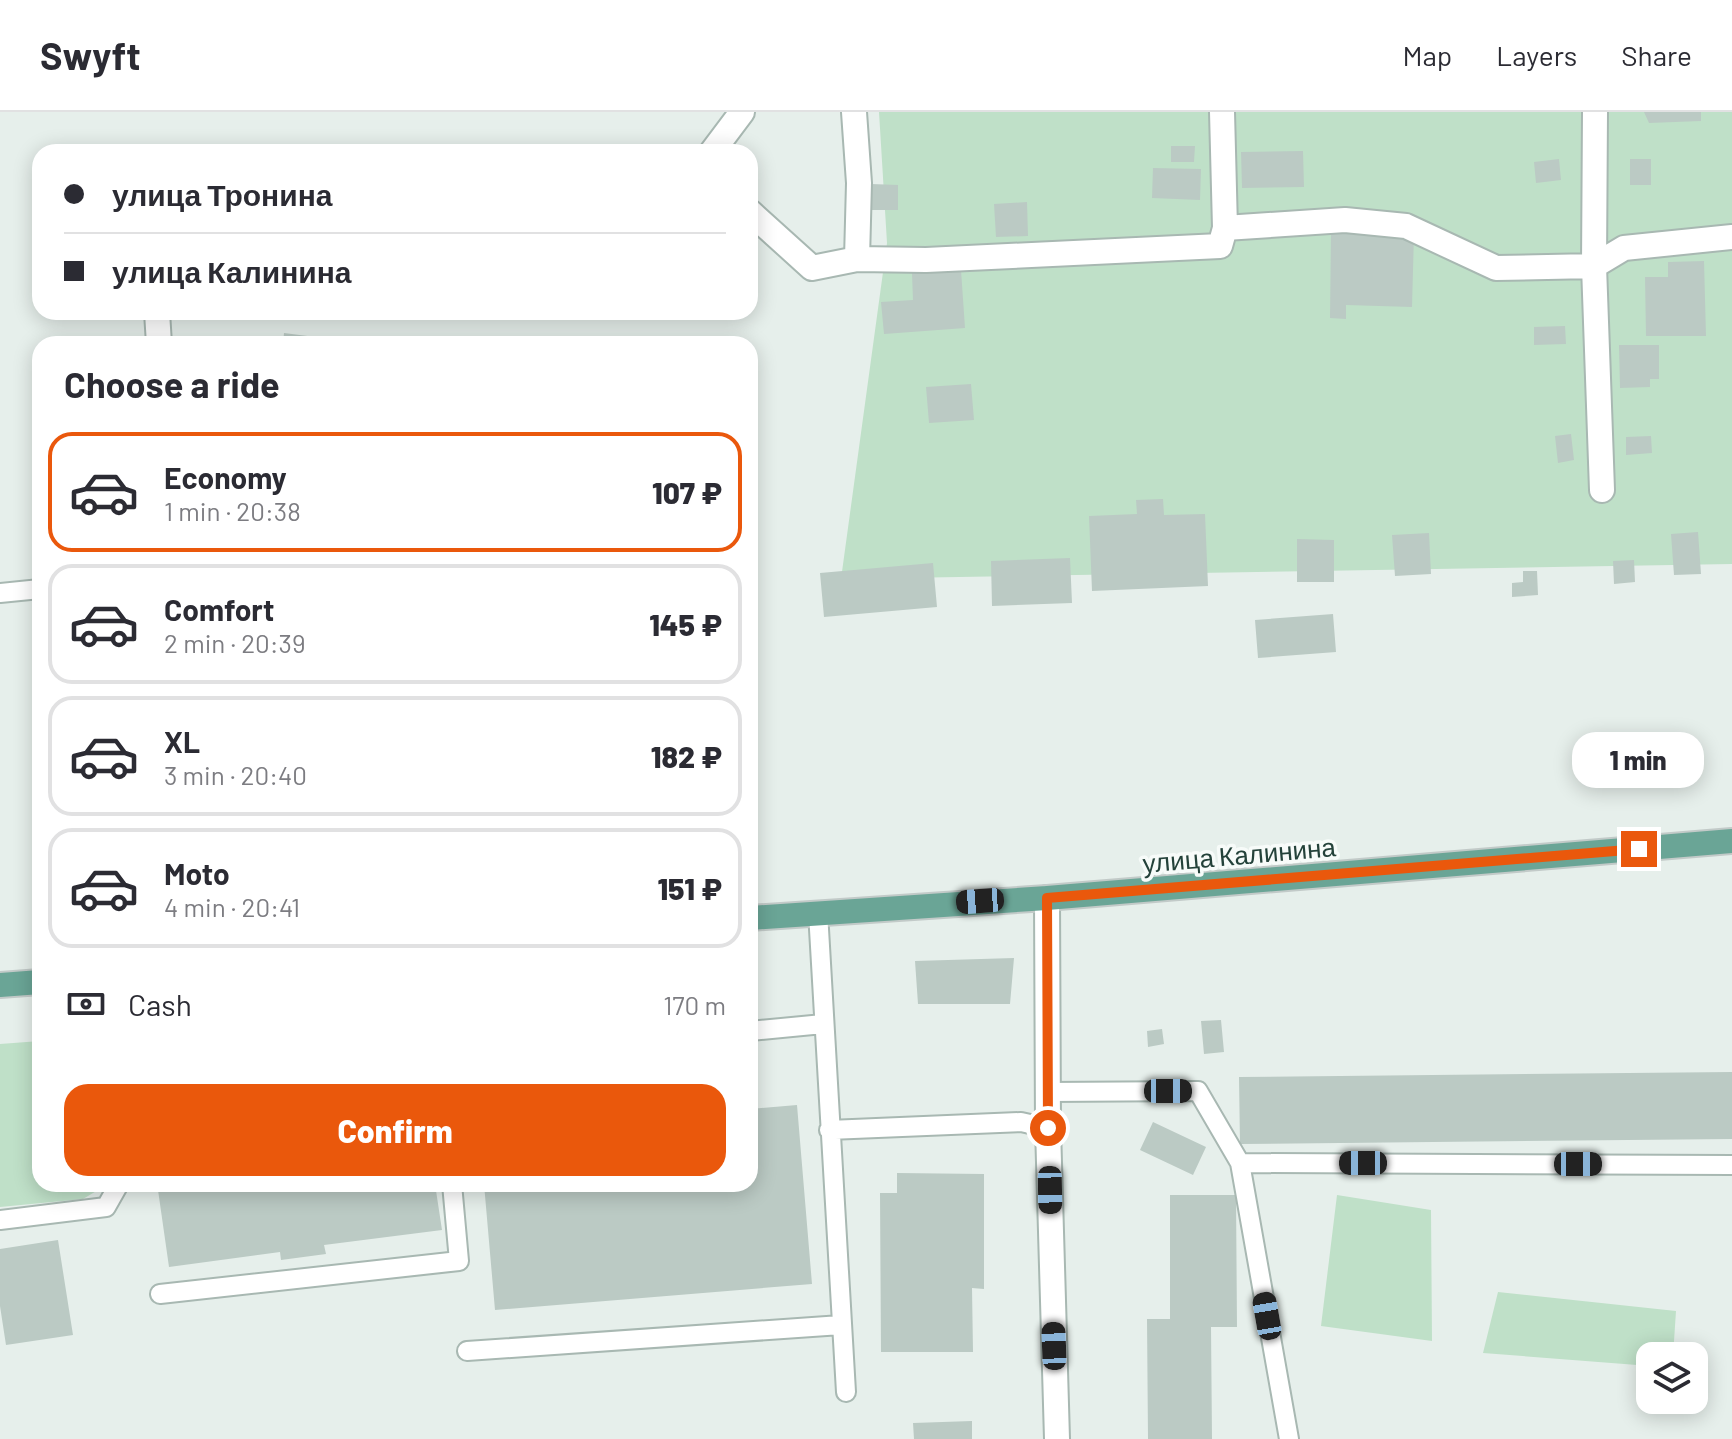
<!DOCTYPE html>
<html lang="en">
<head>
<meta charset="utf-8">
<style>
	body { margin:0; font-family:Barlow,sans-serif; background:#f7f7f7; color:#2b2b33; height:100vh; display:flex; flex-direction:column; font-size:30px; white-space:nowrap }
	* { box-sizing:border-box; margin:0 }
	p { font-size:26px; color:#7c7c81 }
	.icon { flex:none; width:44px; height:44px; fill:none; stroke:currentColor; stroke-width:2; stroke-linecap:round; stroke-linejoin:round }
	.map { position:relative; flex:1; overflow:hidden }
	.panel { position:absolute; left:32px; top:224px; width:726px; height:856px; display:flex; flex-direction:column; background:#fff; border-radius:24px; box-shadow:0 4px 20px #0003 }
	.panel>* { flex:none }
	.top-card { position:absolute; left:32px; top:32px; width:726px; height:176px; border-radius:24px; box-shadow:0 4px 20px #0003; display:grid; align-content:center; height:176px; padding:0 32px; background:#fff }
	.controls { position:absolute; left:1636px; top:1230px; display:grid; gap:16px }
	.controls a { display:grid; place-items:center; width:72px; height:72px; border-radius:16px; background:#fff; box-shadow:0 4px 20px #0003; font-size:40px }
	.end { position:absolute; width:36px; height:36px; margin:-18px; border:10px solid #ea580c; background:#fff; box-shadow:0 0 0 4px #fff }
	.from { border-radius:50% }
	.bubble { position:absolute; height:56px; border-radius:24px; background:#fff; box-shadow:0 4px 20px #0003; font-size:26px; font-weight:800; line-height:56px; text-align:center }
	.car { position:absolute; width:24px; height:48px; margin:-24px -12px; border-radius:10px; box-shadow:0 0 6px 2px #0007; background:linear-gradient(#222 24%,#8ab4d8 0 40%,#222 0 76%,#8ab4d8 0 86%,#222 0) }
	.top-card b { display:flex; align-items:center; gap:28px; height:76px; font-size:30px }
	.top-card b+b { border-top:2px solid #e1e1e2 }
	.top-card i { width:20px; height:20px; background:#2b2b33 }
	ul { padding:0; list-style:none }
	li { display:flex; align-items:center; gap:24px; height:120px; margin:0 16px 12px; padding:0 16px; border:4px solid #e1e1e2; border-radius:24px }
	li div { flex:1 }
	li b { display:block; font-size:30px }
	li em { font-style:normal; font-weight:800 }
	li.current { border-color:#ea580c }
	li>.icon { width:72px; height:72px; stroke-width:1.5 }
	h2 { padding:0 32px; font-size:36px; line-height:96px }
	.pay { display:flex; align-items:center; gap:20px; height:88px; padding:0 32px; font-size:30px }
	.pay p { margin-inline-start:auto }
	.cta { display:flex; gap:16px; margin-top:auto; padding:16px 32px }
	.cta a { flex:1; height:92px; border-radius:24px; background:#ea580c; color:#fff; font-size:32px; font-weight:800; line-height:92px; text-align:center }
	header { display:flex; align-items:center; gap:48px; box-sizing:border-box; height:112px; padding:0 40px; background:#fff; border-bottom:2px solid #e1e1e2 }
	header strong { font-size:38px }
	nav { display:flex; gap:44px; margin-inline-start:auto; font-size:28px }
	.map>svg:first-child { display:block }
	.green { fill:#bfe0c8 }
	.building { fill:#bbcac4 }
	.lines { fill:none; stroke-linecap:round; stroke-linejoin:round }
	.service-casing { stroke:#a8b8b2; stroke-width:22 }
	.minor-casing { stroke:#a8b8b2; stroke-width:28 }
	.primary-casing { stroke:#c2cac8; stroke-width:28 }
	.service { stroke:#fff; stroke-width:18 }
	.minor { stroke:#fff; stroke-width:24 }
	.primary { stroke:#6aa596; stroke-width:24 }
	.route { stroke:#ea580c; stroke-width:10 }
	.labels { text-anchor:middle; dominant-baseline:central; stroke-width:7; stroke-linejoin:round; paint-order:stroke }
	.street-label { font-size:26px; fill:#24423a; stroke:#f7fbf9 }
</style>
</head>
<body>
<header>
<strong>Swyft</strong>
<nav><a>Map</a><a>Layers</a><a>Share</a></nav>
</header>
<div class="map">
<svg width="1732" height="1327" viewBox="0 0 1732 1327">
	<rect width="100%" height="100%" fill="#e6efeb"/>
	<!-- green -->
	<path class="green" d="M 879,0 L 1732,0 L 1732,452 L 841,467 L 887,131 Z
		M 40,929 L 40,1072 L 108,1072 L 83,1087 L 0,1095 L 0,932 Z
		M 1337,1083 L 1431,1098 L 1432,1229 L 1321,1214 Z
		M 1498,1180 L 1676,1199 L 1673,1244 L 1650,1244 L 1650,1254 L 1483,1241 Z"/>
	<!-- building -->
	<path class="building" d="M 1644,0 L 1701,0 L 1701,9 L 1649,11 Z
		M 1171,34 L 1195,34 L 1194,50 L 1171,50 Z
		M 1303,39 L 1304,75 L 1242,76 L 1241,40 Z
		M 1559,47 L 1561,68 L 1536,71 L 1534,50 Z
		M 1630,47 L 1651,47 L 1651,73 L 1630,73 Z
		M 1153,56 L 1201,57 L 1200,88 L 1152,86 Z
		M 871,72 L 898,73 L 898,98 L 871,98 Z
		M 1027,90 L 1028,124 L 996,125 L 994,92 Z
		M 1331,120 L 1414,122 L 1412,195 L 1346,193 L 1346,207 L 1330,206 Z
		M 1704,149 L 1706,224 L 1646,224 L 1645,165 L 1668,165 L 1668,150 Z
		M 961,158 L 965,216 L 884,222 L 881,190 L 913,188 L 912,161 Z
		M 1565,214 L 1566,232 L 1534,233 L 1534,215 Z
		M 284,221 L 354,230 L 353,232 L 283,232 Z
		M 1619,233 L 1659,233 L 1659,267 L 1650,267 L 1650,275 L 1620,276 Z
		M 971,272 L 974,308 L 929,311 L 926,275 Z
		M 1571,322 L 1574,348 L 1558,351 L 1555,324 Z
		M 1651,324 L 1652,341 L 1626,343 L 1626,325 Z
		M 1163,387 L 1164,403 L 1205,402 L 1208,474 L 1092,479 L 1089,404 L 1137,402 L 1136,388 Z
		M 1698,420 L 1701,462 L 1674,463 L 1671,422 Z
		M 1429,421 L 1431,462 L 1395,464 L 1392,423 Z
		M 1297,427 L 1334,428 L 1334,470 L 1297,470 Z
		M 1070,446 L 1072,491 L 992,494 L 991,449 Z
		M 1634,448 L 1635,470 L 1614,472 L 1613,449 Z
		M 933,451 L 937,495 L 824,505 L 820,461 Z
		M 1523,459 L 1537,459 L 1538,483 L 1512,485 L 1512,471 L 1523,470 Z
		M 1333,502 L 1336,540 L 1258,546 L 1255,508 Z
		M 1014,846 L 1010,892 L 918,892 L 915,849 Z
		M 1221,908 L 1224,940 L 1204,942 L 1201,909 Z
		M 1162,917 L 1164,932 L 1148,935 L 1147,919 Z
		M 1732,960 L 1732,1027 L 1240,1032 L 1239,965 Z
		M 797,993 L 812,1172 L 495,1198 L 484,1072 L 750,1072 L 750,997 Z
		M 1153,1010 L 1206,1035 L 1193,1063 L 1140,1038 Z
		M 897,1061 L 984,1062 L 984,1177 L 972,1176 L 973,1240 L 881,1240 L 880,1081 L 897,1081 Z
		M 204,1072 L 435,1072 L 442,1118 L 324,1133 L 326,1142 L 281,1148 L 280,1140 L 169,1155 L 158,1078 Z
		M 1170,1083 L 1236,1083 L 1237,1215 L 1211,1215 L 1212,1327 L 1148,1327 L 1147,1207 L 1170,1207 Z
		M 58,1128 L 73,1223 L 6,1233 L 0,1194 L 0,1137 Z
		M 972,1309 L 972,1327 L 914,1327 L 913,1311 Z"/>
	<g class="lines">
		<!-- service casing -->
		<g class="service-casing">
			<path id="service" d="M 0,481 L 40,477
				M 818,800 L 846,1280
				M 750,919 L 823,912
				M 1048,980 L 1198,979 L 1240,1051 L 1732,1053
				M 829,1018 L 1021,1010 L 1048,1016
				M 1240,1051 L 1289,1327
				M 0,1108 L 106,1095 L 119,1072
				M 160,1182 L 459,1149 L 452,1072
				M 467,1239 L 841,1213"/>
		</g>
		<!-- minor casing -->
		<g class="minor-casing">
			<path id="minor" d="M 854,0 L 859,71 L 857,147
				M 1222,0 L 1225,116
				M 1595,0 L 1594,154 L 1602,378
				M 712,40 L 742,0
				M 750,100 L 812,156 L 857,147 L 926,148 L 1220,134 L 1225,116 L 1345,108 L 1406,114 L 1496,156 L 1594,154 L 1624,136 L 1732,125
				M 157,200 L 159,232
				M 1047,786 L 1048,1016 L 1057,1327"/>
		</g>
		<!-- primary casing -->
		<g class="primary-casing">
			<path id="primary" d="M 750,806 L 1047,786 L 1732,729
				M 0,873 L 40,870"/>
		</g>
		<!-- service -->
		<use href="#service" class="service"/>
		<!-- minor -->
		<use href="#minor" class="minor"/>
		<!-- primary -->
		<use href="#primary" class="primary"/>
	</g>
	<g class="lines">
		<!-- route -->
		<path class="route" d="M 1048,1016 L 1047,786 L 1639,737"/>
	</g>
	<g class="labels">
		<!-- street labels -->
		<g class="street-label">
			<text transform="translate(1239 742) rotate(-5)">улица Калинина</text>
		</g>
	</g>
</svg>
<div class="controls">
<a><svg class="icon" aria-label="layers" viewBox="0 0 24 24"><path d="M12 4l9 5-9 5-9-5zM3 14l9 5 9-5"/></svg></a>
</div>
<i class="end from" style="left:1048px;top:1016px"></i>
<i class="end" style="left:1639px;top:737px"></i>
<div class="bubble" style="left:1572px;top:620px;width:132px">1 min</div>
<i class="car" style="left:980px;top:789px;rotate:266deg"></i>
<i class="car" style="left:1168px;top:979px;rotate:90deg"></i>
<i class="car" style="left:1363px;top:1051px;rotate:270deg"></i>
<i class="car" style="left:1578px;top:1052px;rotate:90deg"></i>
<i class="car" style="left:1050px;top:1078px;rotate:179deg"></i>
<i class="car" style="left:1267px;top:1204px;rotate:350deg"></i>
<i class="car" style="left:1054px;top:1234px;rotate:358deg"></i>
<div class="top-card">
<b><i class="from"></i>улица Тронина</b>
<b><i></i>улица Калинина</b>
</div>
<section class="panel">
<h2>Choose a ride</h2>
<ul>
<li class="current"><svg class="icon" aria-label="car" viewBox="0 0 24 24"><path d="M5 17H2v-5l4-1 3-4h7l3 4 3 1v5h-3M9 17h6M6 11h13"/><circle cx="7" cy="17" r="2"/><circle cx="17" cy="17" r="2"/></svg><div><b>Economy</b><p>1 min · 20:38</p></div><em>107 ₽</em></li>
<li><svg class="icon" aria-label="car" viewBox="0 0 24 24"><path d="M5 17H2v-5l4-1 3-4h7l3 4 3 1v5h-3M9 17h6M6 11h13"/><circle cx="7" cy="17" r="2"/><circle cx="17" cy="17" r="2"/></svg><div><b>Comfort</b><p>2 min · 20:39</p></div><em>145 ₽</em></li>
<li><svg class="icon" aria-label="car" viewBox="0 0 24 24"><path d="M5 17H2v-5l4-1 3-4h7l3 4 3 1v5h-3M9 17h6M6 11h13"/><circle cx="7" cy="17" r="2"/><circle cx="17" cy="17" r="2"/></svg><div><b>XL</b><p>3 min · 20:40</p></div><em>182 ₽</em></li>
<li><svg class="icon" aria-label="car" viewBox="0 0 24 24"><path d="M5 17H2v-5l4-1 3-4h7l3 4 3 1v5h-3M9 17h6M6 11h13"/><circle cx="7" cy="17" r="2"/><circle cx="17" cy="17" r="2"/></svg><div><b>Moto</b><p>4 min · 20:41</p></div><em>151 ₽</em></li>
</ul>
<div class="pay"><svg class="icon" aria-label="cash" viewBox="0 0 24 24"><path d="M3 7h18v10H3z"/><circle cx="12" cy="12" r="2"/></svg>Cash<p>170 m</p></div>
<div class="cta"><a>Confirm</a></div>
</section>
</div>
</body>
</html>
